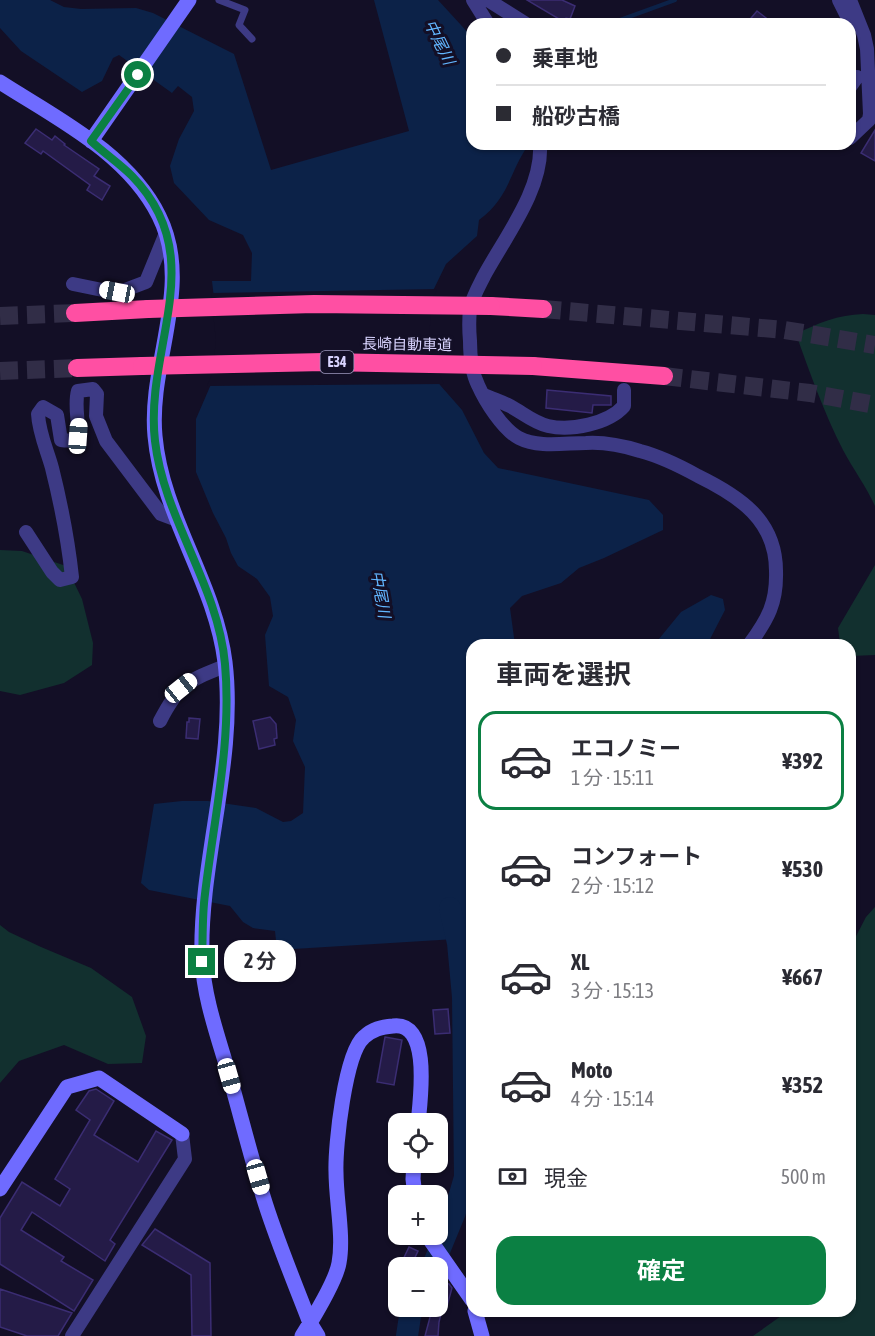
<!DOCTYPE html>
<html lang="ja">
<head>
<meta charset="utf-8">
<style>
	body { margin:0; font-family:"Asap Condensed","Noto Sans JP",sans-serif; background:#f2f2f3; color:#2b2b33; height:100vh; display:flex; flex-direction:column; font-size:22px; white-space:nowrap }
	* { box-sizing:border-box; margin:0 }
	p { font-size:20px; color:#7c7c81 }
	.icon { flex:none; width:33px; height:33px; fill:none; stroke:currentColor; stroke-width:2; stroke-linecap:round; stroke-linejoin:round }
	.map { position:relative; flex:1; overflow:hidden }
	.details { position:absolute; left:466px; top:639px; width:390px; height:678px; display:flex; flex-direction:column; background:#fff; border-radius:18px; box-shadow:0 2px 4px #0004 }
	.details>* { flex:none }
	.top-card { position:absolute; left:466px; top:18px; width:390px; height:132px; border-radius:18px; box-shadow:0 2px 4px #0004; display:grid; align-content:center; height:132px; padding:0 30px; background:#fff }
	.controls { position:absolute; left:388px; top:1113px; display:grid; gap:12px }
	.controls a { display:grid; place-items:center; width:60px; height:60px; border-radius:12px; background:#fff; box-shadow:0 2px 4px #0004; font-size:30px }
	.end { position:absolute; width:27px; height:27px; margin:-14px; border:8px solid #0b8043; background:#fff; box-shadow:0 0 0 3px #fff }
	.from { border-radius:50% }
	.bubble { position:absolute; height:42px; border-radius:18px; background:#fff; box-shadow:0 2px 4px #0004; font-size:20px; font-weight:700; line-height:42px; text-align:center }
	.car { position:absolute; width:18px; height:36px; margin:-18px -9px; border-radius:8px; box-shadow:0 0 4px 2px #0007; background:linear-gradient(#fff 24%,#345 0 40%,#fff 0 76%,#345 0 86%,#fff 0) }
	.top-card b { display:flex; align-items:center; gap:21px; height:57px; font-size:22px }
	.top-card b+b { border-top:2px solid #e1e1e2 }
	.top-card i { width:15px; height:15px; background:#2b2b33 }
	ul { padding:0; list-style:none }
	li { display:flex; align-items:center; gap:18px; height:99px; margin:0 12px 9px; padding:0 18px; border:3px solid transparent; border-radius:18px }
	li div { flex:1 }
	li b { display:block; font-size:22px }
	li em { font-style:normal; font-weight:700 }
	li.on { border-color:#0b8043 }
	li>.icon { width:54px; height:54px; stroke-width:1.5 }
	h2 { padding:0 30px; font-size:27px; line-height:72px }
	.pay { display:flex; align-items:center; gap:15px; height:66px; padding:0 30px; font-size:22px }
	.pay p { margin-inline-start:auto }
	.button { display:flex; gap:12px; margin-top:auto; padding:12px 30px }
	.button a { flex:1; height:69px; border-radius:18px; background:#0b8043; color:#fff; font-size:24px; font-weight:700; line-height:69px; text-align:center }
	.map>svg:first-child { display:block }
	.green { fill:#12302f }
	.water { fill:#0c2248 }
	.pier { fill:#130f26 }
	.lines { fill:none; stroke-linecap:round; stroke-linejoin:round }
	.stream { stroke:#0c2248; stroke-width:4 }
	.river { stroke:#0c2248; stroke-width:22 }
	.building { fill:#241b47; stroke:#3b2d73; stroke-width:1.5 }
	.highway-tunnel { stroke:#312d47; stroke-width:18; stroke-dasharray:18 9; stroke-linecap:butt }
	.lane { stroke:#3d3a85; stroke-width:7 }
	.street { stroke:#3d3a85; stroke-width:14 }
	.secondary { stroke:#6f6bff; stroke-width:15 }
	.highway { stroke:#ff4fa3; stroke-width:18 }
	.highway-bridge { stroke:#ff4fa3; stroke-width:18 }
	.route { stroke:#0b8043; stroke-width:8 }
	.labels { text-anchor:middle; dominant-baseline:central; stroke-width:6; stroke-linejoin:round; paint-order:stroke }
	.shield { fill:#130f26; stroke:#9e99be; stroke-width:1.5 }
	.shield-label { font-size:14px; font-weight:bold; fill:#d9d4ff }
	.street-label { font-size:15px; fill:#d9d4ff; stroke:#130f26 }
	.water-label { font-size:16px; font-style:italic; fill:#62b6ff; stroke:#130f26 }
</style>
</head>
<body>
<div class="map">
<svg width="875" height="1336" viewBox="0 0 875 1336">
	<rect width="100%" height="100%" fill="#130f26"/>
	<!-- green -->
	<path class="green" d="M 863,314 L 875,315 L 875,506 C 866,486 853,469 843,450 C 824,413 810,373 796,334 C 818,323 838,315 863,314 Z
		M 0,550 L 22,551 L 66,566 L 82,599 L 93,643 L 92,665 L 64,683 L 20,695 L 0,691 Z
		M 875,565 L 875,655 L 851,656 L 850,645 L 840,643 L 838,628 Z
		M 875,907 L 875,1336 L 753,1336 L 788,1311 L 850,1311 L 851,946 L 866,917 Z
		M 0,925 L 9,932 L 41,947 L 91,968 L 132,997 L 146,1036 L 142,1063 L 108,1064 L 64,1045 L 19,1061 L 0,1083 Z"/>
	<!-- water -->
	<path class="water" d="M 0,0 L 50,0 L 64,7 L 81,9 L 136,8 L 153,13 L 234,54 L 271,170 L 409,131 L 374,0 L 438,0 L 472,37 L 472,144 L 529,144 C 509,172 510,197 479,220 L 477,236 L 446,264 L 429,299 L 425,352 L 440,385 L 462,410 L 484,453 L 498,468 L 649,500 L 663,515 L 663,530 L 604,558 L 579,568 L 561,583 L 522,596 L 510,608 L 515,645 L 472,645 L 472,938 L 277,950 L 275,931 L 253,928 L 243,922 L 230,906 L 149,890 L 141,883 L 154,804 L 182,801 L 208,801 L 256,808 L 283,822 L 291,821 L 303,813 L 305,767 L 293,741 L 296,720 L 288,697 L 269,686 L 265,635 L 273,616 L 270,597 L 257,579 L 238,566 L 231,553 L 226,538 L 213,513 L 196,472 L 196,419 L 215,375 L 219,341 L 212,281 L 251,281 L 252,253 L 243,235 L 209,220 L 174,183 L 170,166 L 179,139 L 194,111 L 192,97 L 178,86 L 172,93 L 119,55 L 113,58 L 102,81 L 82,92 L 21,51 L 0,28 Z
		M 711,595 L 723,599 L 725,610 L 707,645 L 654,645 L 681,612 Z"/>
	<!-- pier -->
	<path class="pier" d="M 437,289 L 432,300 L 428,351 L 444,384 L 207,386 L 212,374 L 216,341 L 211,293 Z"/>
	<g class="lines">
		<!-- stream -->
		<path class="stream" d="M 614,24 L 620,20 L 675,0"/>
		<!-- river -->
		<path class="river" d="M 432,1268 L 455,1212 L 465,1177 L 463,997 L 458,943 L 450,908
			M 407,1336 L 410,1316 L 414,1306"/>
	</g>
	<!-- building -->
	<path class="building" d="M 527,0 L 562,0 L 575,6 L 570,19 L 566,18 L 564,22 Z
		M 757,11 L 774,24 L 746,24 Z
		M 36,129 L 52,140 L 55,136 L 65,144 L 64,145 L 99,169 L 94,176 L 110,186 L 102,200 L 87,190 L 90,185 L 43,151 L 41,154 L 25,143 Z
		M 875,130 L 875,161 L 861,153 Z
		M 547,390 L 611,396 L 611,405 L 593,405 L 592,413 L 546,408 Z
		M 270,717 L 276,724 L 277,738 L 274,739 L 275,745 L 259,749 L 253,721 Z
		M 189,718 L 200,719 L 198,739 L 186,738 L 187,722 L 189,722 Z
		M 448,1009 L 450,1033 L 435,1034 L 433,1010 Z
		M 385,1037 L 402,1040 L 394,1085 L 377,1082 Z
		M 96,1089 L 114,1101 L 94,1135 L 138,1162 L 156,1131 L 172,1140 L 110,1240 L 115,1244 L 105,1261 L 32,1212 L 21,1230 L 64,1257 L 61,1261 L 93,1280 L 74,1311 L 0,1264 L 0,1218 L 22,1182 L 60,1206 L 70,1189 L 55,1179 L 90,1120 L 76,1110 L 89,1091 Z
		M 155,1229 L 210,1263 L 211,1336 L 192,1336 L 191,1275 L 142,1245 Z
		M 409,1247 L 418,1251 L 410,1268 L 399,1268 Z
		M 439,1282 L 449,1284 L 452,1288 L 447,1306 L 438,1303 Z
		M 0,1289 L 72,1313 L 58,1336 L 27,1336 L 0,1327 Z
		M 433,1306 L 443,1306 L 439,1322 L 438,1336 L 425,1336 Z"/>
	<g class="lines">
		<!-- highway-tunnel -->
		<path class="highway-tunnel" d="M 543,309 L 785,330 L 875,345
			M 0,316 L 75,313
			M 0,371 L 77,368
			M 664,376 L 810,393 L 875,405"/>
		<!-- lane -->
		<path class="lane" d="M 219,0 L 245,10 L 239,25 L 252,39"/>
		<!-- street -->
		<path class="street" d="M 473,0 L 488,24
			M 488,0 L 526,24
			M 839,0 L 851,24
			M 850,0 L 864,35 L 867,49 L 870,114 L 869,120 L 850,138
			M 850,87 L 857,77
			M 540,144 C 543,189 505,237 484,276 C 479,286 472,298 470,309 C 469,319 469,330 470,341 C 470,356 471,371 478,385 C 485,401 503,430 519,438 C 538,448 565,443 586,443 C 602,442 624,446 640,451 C 659,456 680,466 698,476 C 739,496 776,520 776,571 C 777,603 768,619 749,645
			M 73,284 L 117,293 L 146,282 L 166,233
			M 484,395 C 493,399 502,402 510,406 C 523,413 534,423 548,426 C 571,431 608,424 624,406 L 624,390
			M 26,532 L 52,572 L 60,580 L 72,577 C 68,540 61,504 52,468 C 47,450 39,433 38,414 L 43,407 L 57,415 L 61,440 C 69,441 72,441 78,436 C 79,420 74,405 78,391 L 93,389 L 97,394 L 96,416 L 106,441 L 161,514 L 177,520
			M 160,721 C 179,684 187,681 225,666
			M 72,1336 L 185,1159 L 182,1134"/>
		<!-- secondary -->
		<path class="secondary" d="M 0,82 C 56,118 128,153 159,216 C 194,286 148,363 155,436 C 162,516 215,582 225,662 C 237,760 199,861 202,959 C 204,1000 219,1039 230,1078 C 241,1117 251,1157 263,1196 C 276,1239 294,1281 310,1323 L 318,1336
			M 91,141 L 189,0
			M 414,1162 L 413,1179 L 415,1196
			M 0,1189 L 67,1087 L 99,1078 L 182,1134
			M 426,1234 L 472,1300
			M 475,1311 L 482,1336
			M 302,1336 C 312,1320 336,1281 339,1263 C 344,1236 336,1201 336,1172 C 335,1146 345,1053 364,1037 C 373,1029 381,1027 393,1026 C 432,1021 420,1101 418,1124"/>
		<!-- highway -->
		<path class="highway" d="M 491,306 L 543,309
			M 75,313 L 148,309
			M 533,366 L 664,376
			M 77,368 L 142,366"/>
		<!-- highway-bridge -->
		<path class="highway-bridge" d="M 148,309 L 314,304 L 491,306
			M 142,366 L 324,362 L 533,366"/>
	</g>
	<g class="lines">
		<!-- route -->
		<path class="route" d="M 138,75 L 91,141 C 104,153 120,164 132,176 C 212,258 144,347 155,441 C 164,519 218,585 225,664 C 232,741 214,818 205,894 C 202,916 203,939 202,962"/>
	</g>
	<g class="labels">
		<!-- shield labels -->
		<rect class="shield" x="320.5" y="351" width="33" height="22" rx="4.5"/>
		<g class="shield-label">
			<text x="337" y="362">E34</text>
		</g>
		<!-- street labels -->
		<g class="street-label">
			<text transform="translate(407 344) rotate(1)">長崎自動車道</text>
		</g>
		<!-- water labels -->
		<g class="water-label">
			<text transform="translate(440 42) rotate(64)">中尾川</text>
			<text transform="translate(381 594) rotate(80)">中尾川</text>
		</g>
	</g>
</svg>
<div class="controls">
<a><svg class="icon" aria-label="locate" viewBox="0 0 24 24"><circle cx="12" cy="12" r="6"/><path d="M12 2v4M12 18v4M2 12h4M18 12h4"/></svg></a>
<a>+</a>
<a>−</a>
</div>
<i class="end from" style="left:138px;top:75px"></i>
<i class="end" style="left:202px;top:962px"></i>
<div class="bubble" style="left:224px;top:940px;width:72px">2 分</div>
<i class="car" style="left:117px;top:292px;rotate:281deg"></i>
<i class="car" style="left:78px;top:436px;rotate:4deg"></i>
<i class="car" style="left:181px;top:688px;rotate:51deg"></i>
<i class="car" style="left:229px;top:1076px;rotate:164deg"></i>
<i class="car" style="left:258px;top:1177px;rotate:164deg"></i>
<div class="top-card">
<b><i class="from"></i>乗車地</b>
<b><i></i>船砂古橋</b>
</div>
<section class="details">
<h2>車両を選択</h2>
<ul>
<li class="on"><svg class="icon" aria-label="car" viewBox="0 0 24 24"><path d="M5 17H2v-5l4-1 3-4h7l3 4 3 1v5h-3M9 17h6M6 11h13"/><circle cx="7" cy="17" r="2"/><circle cx="17" cy="17" r="2"/></svg><div><b>エコノミー</b><p>1 分 · 15:11</p></div><em>¥392</em></li>
<li><svg class="icon" aria-label="car" viewBox="0 0 24 24"><path d="M5 17H2v-5l4-1 3-4h7l3 4 3 1v5h-3M9 17h6M6 11h13"/><circle cx="7" cy="17" r="2"/><circle cx="17" cy="17" r="2"/></svg><div><b>コンフォート</b><p>2 分 · 15:12</p></div><em>¥530</em></li>
<li><svg class="icon" aria-label="car" viewBox="0 0 24 24"><path d="M5 17H2v-5l4-1 3-4h7l3 4 3 1v5h-3M9 17h6M6 11h13"/><circle cx="7" cy="17" r="2"/><circle cx="17" cy="17" r="2"/></svg><div><b>XL</b><p>3 分 · 15:13</p></div><em>¥667</em></li>
<li><svg class="icon" aria-label="car" viewBox="0 0 24 24"><path d="M5 17H2v-5l4-1 3-4h7l3 4 3 1v5h-3M9 17h6M6 11h13"/><circle cx="7" cy="17" r="2"/><circle cx="17" cy="17" r="2"/></svg><div><b>Moto</b><p>4 分 · 15:14</p></div><em>¥352</em></li>
</ul>
<div class="pay"><svg class="icon" aria-label="cash" viewBox="0 0 24 24"><path d="M3 7h18v10H3z"/><circle cx="12" cy="12" r="2"/></svg>現金<p>500 m</p></div>
<div class="button"><a>確定</a></div>
</section>
</div>
</body>
</html>
